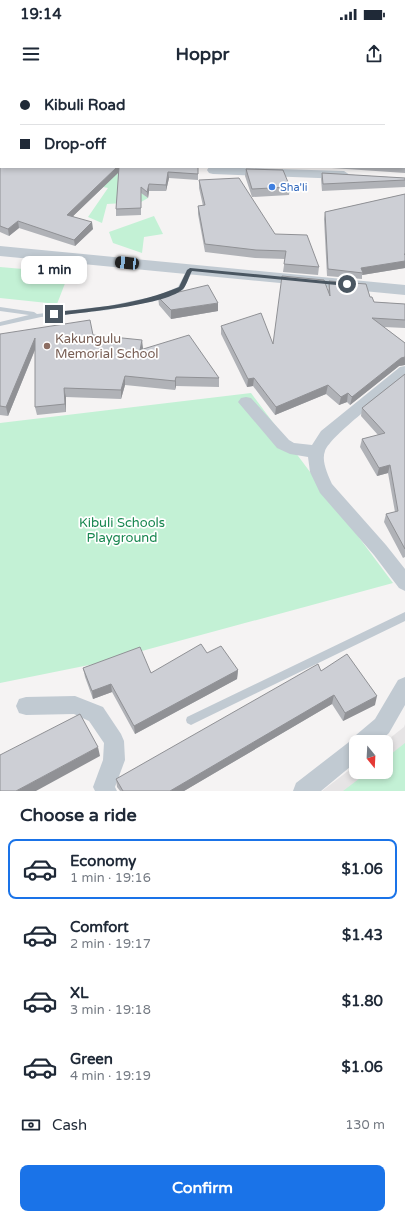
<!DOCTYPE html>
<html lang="en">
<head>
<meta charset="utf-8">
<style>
	body { margin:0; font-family:"Varela Round",sans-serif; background:#f2f2f3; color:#1f2937; height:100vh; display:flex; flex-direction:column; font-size:15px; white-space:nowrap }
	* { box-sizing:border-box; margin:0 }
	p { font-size:13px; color:#747a83 }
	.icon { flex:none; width:22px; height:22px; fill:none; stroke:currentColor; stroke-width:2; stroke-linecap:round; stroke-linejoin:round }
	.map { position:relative; height:711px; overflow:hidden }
	.sheet { display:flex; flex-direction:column; background:#fff; flex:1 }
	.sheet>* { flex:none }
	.banner { position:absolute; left:0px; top:0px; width:405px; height:88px; box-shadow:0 2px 6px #0003; display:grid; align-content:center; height:88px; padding:0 20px; background:#fff }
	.needle { width:26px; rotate:162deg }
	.fabs { position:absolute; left:349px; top:655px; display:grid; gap:8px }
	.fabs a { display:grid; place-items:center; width:44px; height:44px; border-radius:8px; background:#fff; box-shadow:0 2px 6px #0003; font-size:20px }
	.end { position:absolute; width:18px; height:18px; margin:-9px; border:5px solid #4a5661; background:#fff; box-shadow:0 0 0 2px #fff }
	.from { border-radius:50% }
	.bubble { position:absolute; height:28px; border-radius:8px; background:#fff; box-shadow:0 2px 6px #0003; font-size:13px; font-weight:700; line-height:28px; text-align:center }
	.car { position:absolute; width:12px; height:24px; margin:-12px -6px; border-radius:5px; box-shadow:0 0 3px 1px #0007; background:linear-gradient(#222 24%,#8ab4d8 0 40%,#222 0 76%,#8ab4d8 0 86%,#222 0) }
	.banner b { display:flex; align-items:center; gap:14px; height:38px; font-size:15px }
	.banner b+b { border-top:1px solid #e0e1e3 }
	.banner i { width:10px; height:10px; background:#1f2937 }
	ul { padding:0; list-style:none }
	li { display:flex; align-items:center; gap:12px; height:60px; margin:0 8px 6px; padding:0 12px; border:2px solid transparent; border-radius:8px }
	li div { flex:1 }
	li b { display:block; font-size:15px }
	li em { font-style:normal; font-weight:700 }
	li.on { border-color:#1a73e8 }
	li>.icon { width:36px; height:36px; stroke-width:1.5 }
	h2 { padding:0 20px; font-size:18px; line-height:48px }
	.pay { display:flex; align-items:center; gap:10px; height:44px; padding:0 20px; font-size:15px }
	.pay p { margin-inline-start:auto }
	.cta { display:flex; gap:8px; margin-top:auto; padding:8px 20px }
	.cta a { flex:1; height:46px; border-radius:8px; background:#1a73e8; color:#fff; font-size:16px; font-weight:700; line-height:46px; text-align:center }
	.status { display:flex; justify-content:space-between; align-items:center; height:28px; padding:0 20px; background:#fff; direction:ltr }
	.status svg { height:11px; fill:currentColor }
	header { display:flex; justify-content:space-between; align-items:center; height:52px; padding:0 20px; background:#fff; font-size:18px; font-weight:700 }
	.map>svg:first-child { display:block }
	.education { fill:#e6e4e5 }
	.green { fill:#c3f1d5 }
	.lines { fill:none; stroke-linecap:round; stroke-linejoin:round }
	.service { fill:#c1cad2; fill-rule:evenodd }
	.minor { fill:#c1cad2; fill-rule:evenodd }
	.tertiary { fill:#c1cad2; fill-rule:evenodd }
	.wall { fill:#b0b2b7 }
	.shaded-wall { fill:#909195 }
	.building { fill:#cdcfd5; stroke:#909195 }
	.route { fill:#4a5661 }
	.shop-dot { fill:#3f7fe0; stroke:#fff; stroke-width:1.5 }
	.education-dot { fill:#8d6e63; stroke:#fff; stroke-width:1.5 }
	.labels { text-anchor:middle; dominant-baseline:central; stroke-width:3.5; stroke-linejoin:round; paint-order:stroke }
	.far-shop-label { font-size:11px; fill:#366cbe; stroke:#fff; text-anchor:start }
	.education-label { font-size:13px; fill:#785e54; stroke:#fff; text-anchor:start }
	.park-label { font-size:13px; fill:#17864f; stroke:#fff }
</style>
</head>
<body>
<div class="status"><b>19:14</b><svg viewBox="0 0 49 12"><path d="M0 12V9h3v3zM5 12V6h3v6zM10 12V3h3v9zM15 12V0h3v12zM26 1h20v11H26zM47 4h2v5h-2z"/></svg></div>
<header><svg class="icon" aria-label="menu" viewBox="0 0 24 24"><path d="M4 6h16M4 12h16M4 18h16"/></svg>Hoppr<svg class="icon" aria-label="share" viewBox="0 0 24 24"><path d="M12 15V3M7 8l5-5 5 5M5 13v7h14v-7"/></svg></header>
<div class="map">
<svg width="405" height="711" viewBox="0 0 405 711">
	<rect width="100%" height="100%" fill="#f5f3f3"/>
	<!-- education -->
	<path class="education" d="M 405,644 L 405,711 L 322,711 L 356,685 L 356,692 L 386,692 L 385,662 L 404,647 Z"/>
	<!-- green -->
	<path class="green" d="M 144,87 L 130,104 L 148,118 L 141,122 L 107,124 L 102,143 L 88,137 L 108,108 L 73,101 Z
		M 154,136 L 163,154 L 144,157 L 142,173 L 113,163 L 109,152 Z
		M 0,187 L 69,193 L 57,224 L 0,218 Z
		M 251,313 L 393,503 L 94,584 L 0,603 L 0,343 Z
		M 405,663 L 405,711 L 343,711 L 368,692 L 386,692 L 386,678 Z"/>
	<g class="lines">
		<!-- service -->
		<path class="service" d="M 190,188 L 193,190 L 183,210 L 160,220 L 108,230 L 41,237 L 0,246 L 0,242 L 29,235 L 0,231 L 0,227 L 34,232 L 37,234 L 108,226 L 156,216 L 178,207 L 187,190 Z
			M 405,532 L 405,541 L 195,643 L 191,645 L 187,643 L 186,640 L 187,637 Z"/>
		<!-- minor -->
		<path class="minor" d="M 209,87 L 344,91 L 350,95 L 344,99 L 213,94 L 209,93 L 207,90 Z
			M 405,286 L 405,299 C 388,313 331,355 325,371 C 321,381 328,395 332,404 L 386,465 L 405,489 L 405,511 L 399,508 L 374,475 L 320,413 L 310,392 L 308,377 L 290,374 L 277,368 L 238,322 L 241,318 L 246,317 L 251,318 L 289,360 L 294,363 L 312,365 L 321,351 L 400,287 Z
			M 405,597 L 405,625 L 389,653 L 379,662 L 356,662 L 356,682 L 321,711 L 293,711 L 296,703 L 349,662 L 353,660 L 356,655 L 375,639 L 398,600 Z
			M 75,616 L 103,627 L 121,654 L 124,661 L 125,680 L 115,707 L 117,711 L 95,711 L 93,707 L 103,680 L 104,663 L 89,641 L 74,634 L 26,635 L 19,633 L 16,626 L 19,619 L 26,617 Z"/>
		<!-- tertiary -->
		<path class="tertiary" d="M 0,166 L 405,205 L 405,215 L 0,176 Z"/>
	</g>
	<!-- wall -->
	<path class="wall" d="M 0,0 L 405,0 L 405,93 L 317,87 L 404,87 L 1,1 L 198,87 L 198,100 L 169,98 L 166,111 L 149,111 L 148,118 L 141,113 L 141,135 L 116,136 L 116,129 L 119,92 L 73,136 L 93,149 L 75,166 L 19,148 L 9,156 L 0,152 Z
		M 246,89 L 290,107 L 289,115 L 252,117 L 245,96 Z
		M 322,93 L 405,98 L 405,107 L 322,111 L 321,99 Z
		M 199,100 L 275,154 L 319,187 L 318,195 L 283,192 L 285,179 L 255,178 L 205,172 L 198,134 L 198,126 L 203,126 L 199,108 Z
		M 405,114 L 405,188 L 362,195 L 362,199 L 327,196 L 324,139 L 325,132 Z
		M 329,201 L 370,217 L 374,222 L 405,224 L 405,248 L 384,247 L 405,263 L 405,285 L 399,286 L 350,325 L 347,322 L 339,325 L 326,314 L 275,335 L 253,306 L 247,307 L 221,254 L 221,246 L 273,264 L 328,211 Z
		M 158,217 L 218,231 L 171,239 L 159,225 Z
		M 0,254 L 93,255 L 143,268 L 142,270 L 219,298 L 219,307 L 176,306 L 175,310 L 125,305 L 121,319 L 66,317 L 66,332 L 37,335 L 35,327 L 35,270 L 8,336 L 0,335 Z
		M 405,294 L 405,477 L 403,478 L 384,442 L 386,434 L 395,432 L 388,393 L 377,396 L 360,367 L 362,359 L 378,355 L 361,336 L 362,328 Z
		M 207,573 L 238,590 L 237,599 L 135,654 L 112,612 L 93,619 L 85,597 L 83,588 L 151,593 Z
		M 321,591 L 375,625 L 343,641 L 332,624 L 184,711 L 120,711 L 117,707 L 116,699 Z"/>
	<!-- shaded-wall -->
	<path class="shaded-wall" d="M 117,87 L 119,87 L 120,91 L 68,141 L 67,135 Z
		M 168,92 L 169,98 L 166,111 L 166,105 Z
		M 149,104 L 149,111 L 148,118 L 147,112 Z
		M 18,141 L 19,148 L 9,156 L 8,149 Z
		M 92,142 L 93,149 L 75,166 L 74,160 Z
		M 405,181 L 405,188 L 362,195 L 363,193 L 361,188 Z
		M 218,223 L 218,231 L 171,239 L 171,230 Z
		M 35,258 L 36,267 L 8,336 L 6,327 Z
		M 142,260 L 143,268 L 140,279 L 140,270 Z
		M 405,277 L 405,285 L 399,286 L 350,325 L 352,317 L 401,278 Z
		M 125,296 L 125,305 L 121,319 L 121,310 Z
		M 176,297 L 176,306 L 175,310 L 175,301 Z
		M 254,298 L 253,306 L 247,307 L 248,299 Z
		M 328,305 L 326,314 L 275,335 L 276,327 Z
		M 64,308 L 66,317 L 66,332 L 65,324 Z
		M 348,313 L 347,322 L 339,325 L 341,317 Z
		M 390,385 L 388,393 L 377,396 L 379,388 Z
		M 238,590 L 237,599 L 135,654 L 134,646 Z
		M 111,604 L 112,612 L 93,619 L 92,611 Z
		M 334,615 L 332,624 L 184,711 L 170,711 Z
		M 377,616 L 375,625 L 343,641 L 345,633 Z
		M 98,667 L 100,676 L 36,711 L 16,711 Z"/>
	<!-- building -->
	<path class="building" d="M 0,0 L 405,0 L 405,87 L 404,87 L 404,1 L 1,1 L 1,87 L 117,87 L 67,135 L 92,142 L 74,160 L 18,141 L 8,149 L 0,146 Z
		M 119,87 L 198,87 L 198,94 L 168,92 L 166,105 L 149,104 L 147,112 L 141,107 L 141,128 L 116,129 Z
		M 246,89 L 283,90 L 290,107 L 252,109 Z
		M 322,93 L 405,98 L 405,100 L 323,104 Z
		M 239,98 L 275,154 L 307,155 L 319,187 L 284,184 L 286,171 L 256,170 L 205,164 L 198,126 L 205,125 L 199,100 Z
		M 405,114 L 405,174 L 404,174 L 405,175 L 405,181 L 361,188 L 363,193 L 328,189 L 325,132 Z
		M 282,196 L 324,200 L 330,216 L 329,201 L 366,204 L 370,217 L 372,217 L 374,222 L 405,224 L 405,240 L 372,238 L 405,263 L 405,277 L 401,278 L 352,317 L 348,313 L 341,317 L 328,305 L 276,327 L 254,298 L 248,299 L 221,246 L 261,233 L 273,264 Z
		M 208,205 L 218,223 L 171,230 L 158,217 Z
		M 90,240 L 93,255 L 142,260 L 140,270 L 189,255 L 219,298 L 176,297 L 175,301 L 125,296 L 121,310 L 64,308 L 65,324 L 35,327 L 35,258 L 6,327 L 0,326 L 0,254 Z
		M 405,294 L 405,469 L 386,434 L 398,431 L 390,385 L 379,388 L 362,359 L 385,353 L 362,328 Z
		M 201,564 L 207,573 L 221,566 L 238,590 L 134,646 L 111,604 L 92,611 L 83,588 L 140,567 L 151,593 Z
		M 347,574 L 377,616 L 345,633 L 334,615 L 170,711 L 123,711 L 116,699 L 318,584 L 321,591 Z
		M 80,634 L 98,667 L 16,711 L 0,711 L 0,675 Z"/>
	<!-- route -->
	<path class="route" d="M 190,188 L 347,203 L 349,204 L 347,206 L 192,191 C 189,196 187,204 184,208 C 170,225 78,233 54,236 L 51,234 L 54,232 C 97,228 139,224 179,207 L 187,190 Z"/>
	<!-- markers -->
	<circle class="shop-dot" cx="272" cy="107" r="4"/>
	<circle class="education-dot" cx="47" cy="266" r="4"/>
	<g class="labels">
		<!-- far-shop labels -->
		<g class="far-shop-label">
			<text x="280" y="107">Sha'li</text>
		</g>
		<!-- education labels -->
		<g class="education-label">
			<text x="55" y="259">Kakungulu<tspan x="55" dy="15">Memorial School</tspan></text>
		</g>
		<!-- park labels -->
		<g class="park-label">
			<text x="122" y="443">Kibuli Schools<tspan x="122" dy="15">Playground</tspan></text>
		</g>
	</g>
</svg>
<div class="fabs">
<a><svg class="needle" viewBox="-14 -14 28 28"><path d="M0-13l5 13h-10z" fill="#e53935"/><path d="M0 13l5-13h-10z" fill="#747a83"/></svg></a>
</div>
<i class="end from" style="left:347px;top:204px"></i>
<i class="end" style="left:54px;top:234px"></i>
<div class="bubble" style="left:21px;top:176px;width:66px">1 min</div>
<i class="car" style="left:127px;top:183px;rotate:276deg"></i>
<div class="banner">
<b><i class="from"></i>Kibuli Road</b>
<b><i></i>Drop-off</b>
</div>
</div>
<section class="sheet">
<h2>Choose a ride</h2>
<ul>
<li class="on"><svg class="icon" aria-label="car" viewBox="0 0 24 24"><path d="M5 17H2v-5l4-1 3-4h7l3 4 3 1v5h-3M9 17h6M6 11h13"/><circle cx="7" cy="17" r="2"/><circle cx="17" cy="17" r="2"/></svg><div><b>Economy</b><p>1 min · 19:16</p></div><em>$1.06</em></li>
<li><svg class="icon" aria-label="car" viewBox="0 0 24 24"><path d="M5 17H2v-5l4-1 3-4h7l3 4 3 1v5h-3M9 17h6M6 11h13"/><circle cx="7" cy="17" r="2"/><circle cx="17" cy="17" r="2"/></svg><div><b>Comfort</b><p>2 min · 19:17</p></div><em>$1.43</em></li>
<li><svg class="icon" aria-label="car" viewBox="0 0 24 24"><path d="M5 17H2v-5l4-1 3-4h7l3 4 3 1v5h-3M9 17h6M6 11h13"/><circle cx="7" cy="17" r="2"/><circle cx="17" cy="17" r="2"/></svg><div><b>XL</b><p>3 min · 19:18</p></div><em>$1.80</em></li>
<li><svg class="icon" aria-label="car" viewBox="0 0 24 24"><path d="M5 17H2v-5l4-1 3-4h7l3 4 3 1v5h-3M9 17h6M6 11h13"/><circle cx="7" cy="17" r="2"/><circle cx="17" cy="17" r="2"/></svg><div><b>Green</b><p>4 min · 19:19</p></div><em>$1.06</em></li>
</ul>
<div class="pay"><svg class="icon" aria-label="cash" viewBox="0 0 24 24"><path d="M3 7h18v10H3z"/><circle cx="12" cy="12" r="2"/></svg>Cash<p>130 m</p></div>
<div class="cta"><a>Confirm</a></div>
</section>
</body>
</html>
